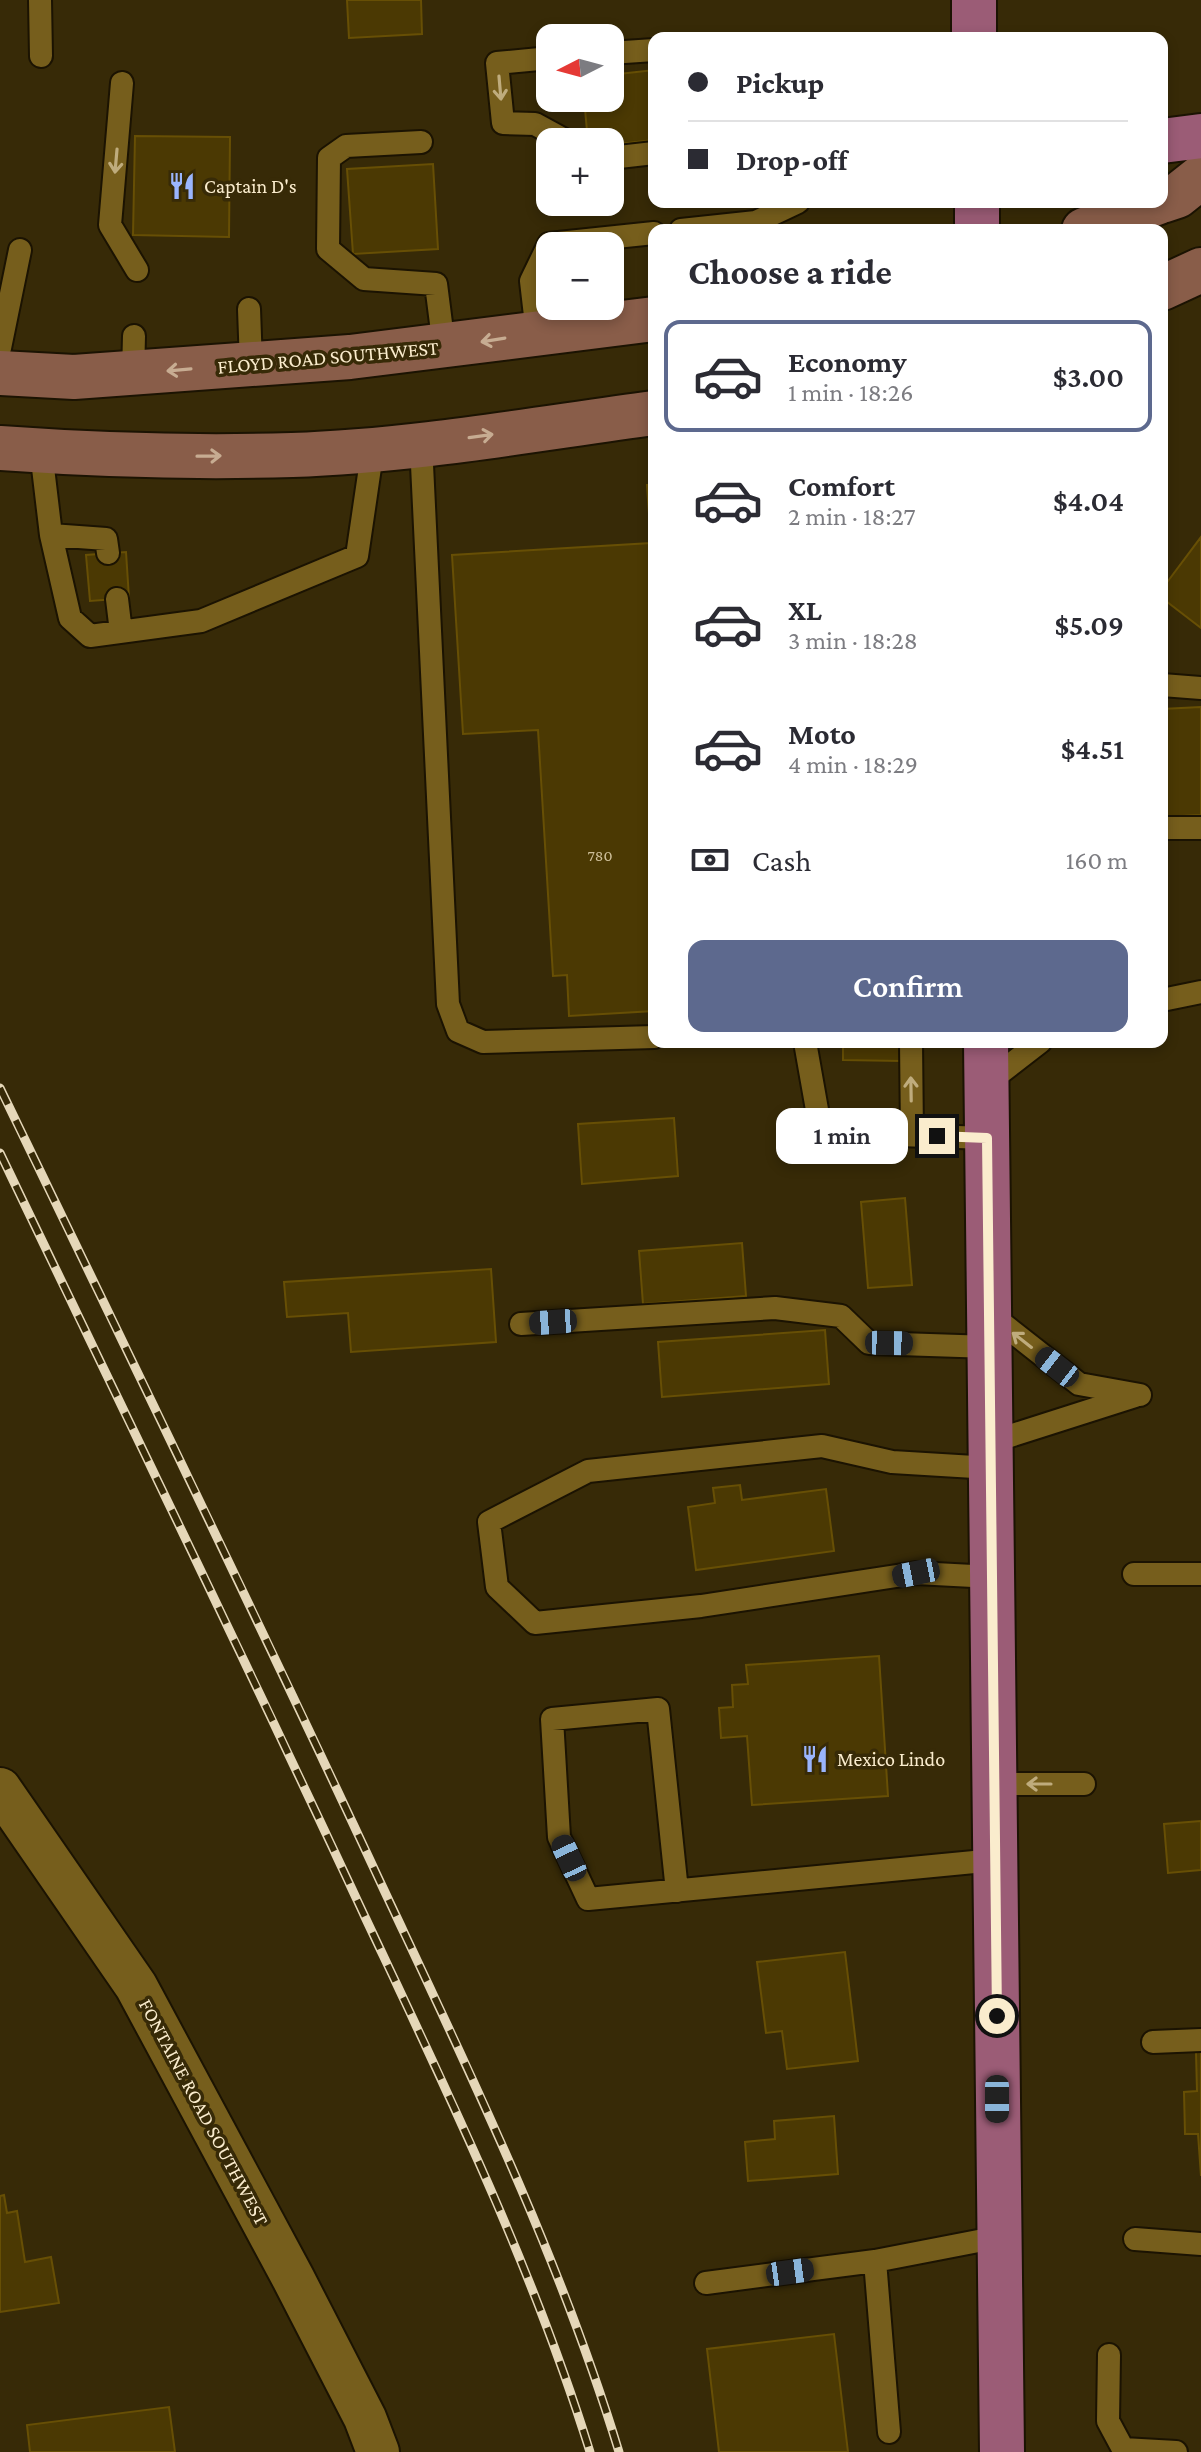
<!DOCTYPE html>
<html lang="en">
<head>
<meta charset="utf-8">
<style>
	body { margin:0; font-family:"Crimson Pro",serif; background:#f7f7f7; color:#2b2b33; height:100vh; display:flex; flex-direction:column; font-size:30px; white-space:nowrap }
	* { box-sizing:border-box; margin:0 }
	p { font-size:26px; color:#7c7c81 }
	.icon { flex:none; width:44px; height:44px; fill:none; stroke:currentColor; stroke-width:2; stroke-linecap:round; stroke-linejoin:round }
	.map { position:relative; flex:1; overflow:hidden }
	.side { position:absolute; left:648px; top:224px; width:520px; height:824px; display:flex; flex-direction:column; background:#fff; border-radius:16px; box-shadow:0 4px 12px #0003 }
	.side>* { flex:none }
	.banner { position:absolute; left:648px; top:32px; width:520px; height:176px; border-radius:16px; box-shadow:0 4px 12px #0003; display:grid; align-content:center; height:176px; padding:0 40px; background:#fff }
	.needle { width:52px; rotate:264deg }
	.controls { position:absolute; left:536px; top:24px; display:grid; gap:16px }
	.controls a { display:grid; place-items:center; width:88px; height:88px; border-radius:16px; background:#fff; box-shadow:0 4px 12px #0003; font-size:40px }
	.end { position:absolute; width:36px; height:36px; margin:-18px; border:10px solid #faeccd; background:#111; box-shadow:0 0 0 4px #111 }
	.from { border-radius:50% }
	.bubble { position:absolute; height:56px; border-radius:16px; background:#fff; box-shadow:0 4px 12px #0003; font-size:26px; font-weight:600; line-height:56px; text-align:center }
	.car { position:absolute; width:24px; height:48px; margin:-24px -12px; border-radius:10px; box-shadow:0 0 6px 2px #0007; background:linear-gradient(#222 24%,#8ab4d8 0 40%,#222 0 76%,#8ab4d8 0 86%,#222 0) }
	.banner b { display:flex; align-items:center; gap:28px; height:76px; font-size:30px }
	.banner b+b { border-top:2px solid #e1e1e2 }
	.banner i { width:20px; height:20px; background:#2b2b33 }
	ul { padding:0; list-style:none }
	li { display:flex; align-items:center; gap:24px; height:112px; margin:0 16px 12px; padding:0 24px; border:4px solid transparent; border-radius:16px }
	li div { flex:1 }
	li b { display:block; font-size:30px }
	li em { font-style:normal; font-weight:600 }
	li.current { border-color:#5d698e }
	li>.icon { width:72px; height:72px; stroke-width:1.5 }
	h2 { padding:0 40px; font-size:36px; line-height:96px }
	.pay { display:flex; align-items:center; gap:20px; height:88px; padding:0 40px; font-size:30px }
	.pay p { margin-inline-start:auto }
	.primary-button { display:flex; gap:16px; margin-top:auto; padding:16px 40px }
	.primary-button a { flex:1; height:92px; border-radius:16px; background:#5d698e; color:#fff; font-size:32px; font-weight:600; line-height:92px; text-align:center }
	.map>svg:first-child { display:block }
	.building { fill:#4b3903; stroke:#674f05; stroke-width:2 }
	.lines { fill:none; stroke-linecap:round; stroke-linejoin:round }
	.service-casing { stroke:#1b1302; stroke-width:26 }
	.minor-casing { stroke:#1b1302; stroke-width:46 }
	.secondary-casing { stroke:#1b1302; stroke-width:48 }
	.primary-casing { stroke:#1b1302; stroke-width:48 }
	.service { stroke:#765e1c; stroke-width:22 }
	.minor { stroke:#765e1c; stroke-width:42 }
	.secondary { stroke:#895d49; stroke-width:44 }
	.primary { stroke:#9b5c76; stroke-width:44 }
	.rail-casing { stroke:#e5d7b8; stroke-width:9 }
	.rail { stroke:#372a07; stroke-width:6; stroke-dasharray:18; stroke-linecap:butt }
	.oneway { stroke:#bfac7d }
	.oneway2 { stroke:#c7ac92 }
	.route { stroke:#faeccd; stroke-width:10 }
	.labels { text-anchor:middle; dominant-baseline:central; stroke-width:7; stroke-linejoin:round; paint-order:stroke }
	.number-label { font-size:16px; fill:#cebf9a }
	.poi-label { font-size:20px; fill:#faeccd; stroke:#372a07; text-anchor:start }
	.street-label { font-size:20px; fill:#faeccd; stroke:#372a07 }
</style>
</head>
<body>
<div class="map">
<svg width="1201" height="2452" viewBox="0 0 1201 2452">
	<rect width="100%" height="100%" fill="#372a07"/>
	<!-- building -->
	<path class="building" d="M 347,0 L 421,0 L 422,34 L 349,38 Z
		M 654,70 L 654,140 L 610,145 L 588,142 L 584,98 L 610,98 L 610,75 Z
		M 135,136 L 230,137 L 229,237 L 133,235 Z
		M 433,164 L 438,249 L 353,254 L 347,169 Z
		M 647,485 L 654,485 L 654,1011 L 569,1016 L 567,975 L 553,976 L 538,730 L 463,734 L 452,555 L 651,543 Z
		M 1201,537 L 1201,628 L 1162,598 L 1162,589 Z
		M 126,552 L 129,598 L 90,601 L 86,555 Z
		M 1201,707 L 1201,815 L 1162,817 L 1162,709 Z
		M 843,1042 L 902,1042 L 902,1061 L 843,1060 Z
		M 674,1118 L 678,1176 L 582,1184 L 578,1124 Z
		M 905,1198 L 912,1285 L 868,1288 L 861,1202 Z
		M 742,1243 L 746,1296 L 643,1304 L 639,1251 Z
		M 491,1269 L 496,1342 L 351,1352 L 348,1313 L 287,1317 L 284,1282 Z
		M 825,1330 L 829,1384 L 662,1397 L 658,1342 Z
		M 740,1485 L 742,1500 L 826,1489 L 834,1551 L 696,1570 L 688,1507 L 715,1503 L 713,1488 Z
		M 879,1656 L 888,1796 L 752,1805 L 747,1736 L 721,1738 L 719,1708 L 733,1707 L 732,1685 L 748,1684 L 746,1665 Z
		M 1201,1821 L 1201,1870 L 1168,1873 L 1164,1824 Z
		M 845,1952 L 858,2061 L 787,2069 L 782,2031 L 766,2033 L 757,1962 Z
		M 1196,2052 L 1201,2052 L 1201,2176 L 1198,2134 L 1185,2134 L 1184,2092 L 1197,2091 Z
		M 834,2116 L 838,2174 L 748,2181 L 745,2142 L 775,2139 L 774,2121 Z
		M 4,2195 L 7,2213 L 17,2211 L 25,2262 L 51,2257 L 59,2303 L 0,2312 L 0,2196 Z
		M 834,2334 L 848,2452 L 719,2452 L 707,2349 Z
		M 169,2407 L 175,2452 L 30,2452 L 27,2425 Z"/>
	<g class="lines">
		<!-- service casing -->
		<g class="service-casing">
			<path id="service" d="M 40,0 L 41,56
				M 610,53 L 654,50
				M 550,58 L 497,63 L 503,123 L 535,124 L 568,142
				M 122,83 L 110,225 L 137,270
				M 421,142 L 346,146 L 329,158 L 328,249 L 364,279 L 436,284 L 444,347
				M 610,158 L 654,153
				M 681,230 L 756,222 L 798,202
				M 249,309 L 251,364
				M 537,333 L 531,281 L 549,244 L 654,233
				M 0,348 L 20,250
				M 133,374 L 134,336
				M 421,444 L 448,1004 L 458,1031 L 483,1042 L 654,1037
				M 41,451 L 51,535 L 70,618 L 90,636 L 201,621 L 357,556 L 373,447
				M 51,535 L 106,539 L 108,553
				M 117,599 L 121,632
				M 1162,685 L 1201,688
				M 1162,828 L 1201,828
				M 1162,1000 L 1201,992
				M 805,1042 L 819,1121
				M 911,1042 L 912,1135
				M 987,1083 L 1040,1042
				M 898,1135 L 987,1138
				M 990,1314 L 1079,1384 L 1140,1395
				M 521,1324 L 775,1308 L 841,1316 L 869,1343 L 990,1347
				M 991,1442 L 1135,1396
				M 991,1468 L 892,1462 L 822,1446 L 588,1471 L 489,1522 L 497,1587 L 535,1623 L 701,1606 L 916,1573 L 992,1577
				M 1134,1574 L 1201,1574
				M 994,1784 L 1084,1784
				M 677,1891 L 658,1709 L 552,1719 L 559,1837 L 588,1899 L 995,1860
				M 1153,2042 L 1201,2040
				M 1135,2239 L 1201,2244
				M 706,2283 L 875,2261
				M 1109,2355 L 1108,2421 L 1123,2449 L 1176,2452
				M 889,2432 L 875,2261 L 999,2237"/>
		</g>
		<!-- minor casing -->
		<g class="minor-casing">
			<path id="minor" d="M 0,1789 L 136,1986 L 293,2278 L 365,2418 L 378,2452"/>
		</g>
		<!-- secondary casing -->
		<g class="secondary-casing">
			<path id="secondary" d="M 1162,201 L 1177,196 L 1201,177
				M 1084,230 L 1159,202
				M 1162,288 L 1201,270
				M 0,373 L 74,377 L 350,357 L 654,319
				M 0,448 C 97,455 194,458 292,455 C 413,451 534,429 654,413"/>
		</g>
		<!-- primary casing -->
		<g class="primary-casing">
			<path id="primary" d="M 974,0 L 974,38
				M 1162,141 L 1201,136
				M 977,202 L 977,230
				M 986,1042 L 1002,2452"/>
		</g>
		<!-- service -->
		<use href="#service" class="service"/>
		<!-- minor -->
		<use href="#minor" class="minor"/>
		<!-- secondary -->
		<use href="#secondary" class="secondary"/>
		<!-- primary -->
		<use href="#primary" class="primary"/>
		<!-- rail casing -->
		<g class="rail-casing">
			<path id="rail" d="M 0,1088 C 129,1355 259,1621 384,1890 C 470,2073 560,2258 619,2452
				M 0,1153 C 122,1408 246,1661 365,1917 C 447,2091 533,2268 590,2452"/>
		</g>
		<!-- rail -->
		<use href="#rail" class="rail"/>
	</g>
	<!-- one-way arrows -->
	<defs><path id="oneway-shaft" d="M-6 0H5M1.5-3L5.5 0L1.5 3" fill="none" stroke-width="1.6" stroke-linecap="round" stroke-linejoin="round" transform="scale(2)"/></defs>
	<g class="oneway">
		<use href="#oneway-shaft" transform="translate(500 88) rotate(85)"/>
		<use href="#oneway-shaft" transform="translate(116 161) rotate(95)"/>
		<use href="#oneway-shaft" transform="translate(911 1089) rotate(-91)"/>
		<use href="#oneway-shaft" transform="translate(1022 1340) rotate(-142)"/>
		<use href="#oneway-shaft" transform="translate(1039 1784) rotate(-180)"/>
	</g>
	<g class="oneway2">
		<use href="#oneway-shaft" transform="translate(493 340) rotate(171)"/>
		<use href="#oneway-shaft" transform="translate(179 370) rotate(175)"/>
		<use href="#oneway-shaft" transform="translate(481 436) rotate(-8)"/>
		<use href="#oneway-shaft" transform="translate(209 456) rotate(-1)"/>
	</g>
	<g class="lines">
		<!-- route -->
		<path class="route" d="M 937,1136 L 987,1138 L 997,2016"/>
	</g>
	<!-- icons -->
	<defs>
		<g id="restaurant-bare" transform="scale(2.16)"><path d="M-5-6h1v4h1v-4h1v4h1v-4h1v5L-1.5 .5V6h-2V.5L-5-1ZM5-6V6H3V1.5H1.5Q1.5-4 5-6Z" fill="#9ab5fd" stroke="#372a07" stroke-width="2.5" paint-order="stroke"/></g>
	</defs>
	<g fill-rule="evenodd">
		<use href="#restaurant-bare" x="182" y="186"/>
		<use href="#restaurant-bare" x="815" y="1759"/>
	</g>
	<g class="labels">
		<!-- number labels -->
		<g class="number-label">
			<text x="600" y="855">780</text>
		</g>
		<!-- poi labels -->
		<g class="poi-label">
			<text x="204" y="186">Captain D's</text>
			<text x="837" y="1759">Mexico Lindo</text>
		</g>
		<!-- street labels -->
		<g class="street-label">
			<text transform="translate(328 357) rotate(-5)">FLOYD ROAD SOUTHWEST</text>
			<text transform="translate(204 2112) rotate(62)">FONTAINE ROAD SOUTHWEST</text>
		</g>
	</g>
</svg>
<div class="controls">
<a><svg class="needle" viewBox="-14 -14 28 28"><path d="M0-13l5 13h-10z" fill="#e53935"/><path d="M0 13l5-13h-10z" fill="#7c7c81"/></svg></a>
<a>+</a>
<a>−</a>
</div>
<i class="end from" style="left:997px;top:2016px"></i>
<i class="end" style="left:937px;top:1136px"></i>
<div class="bubble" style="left:776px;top:1108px;width:132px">1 min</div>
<i class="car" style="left:553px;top:1322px;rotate:266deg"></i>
<i class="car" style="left:889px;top:1343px;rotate:91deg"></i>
<i class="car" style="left:1057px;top:1367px;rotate:308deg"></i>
<i class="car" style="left:916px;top:1573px;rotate:259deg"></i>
<i class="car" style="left:569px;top:1858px;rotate:335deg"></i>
<i class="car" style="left:997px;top:2099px;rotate:180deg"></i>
<i class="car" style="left:790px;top:2272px;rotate:82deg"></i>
<div class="banner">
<b><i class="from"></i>Pickup</b>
<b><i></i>Drop-off</b>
</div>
<section class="side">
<h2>Choose a ride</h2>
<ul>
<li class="current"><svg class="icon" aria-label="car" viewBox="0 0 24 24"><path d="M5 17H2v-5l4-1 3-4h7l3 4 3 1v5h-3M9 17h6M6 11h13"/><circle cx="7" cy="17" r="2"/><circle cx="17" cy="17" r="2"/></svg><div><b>Economy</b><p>1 min · 18:26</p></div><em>$3.00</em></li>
<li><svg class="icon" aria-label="car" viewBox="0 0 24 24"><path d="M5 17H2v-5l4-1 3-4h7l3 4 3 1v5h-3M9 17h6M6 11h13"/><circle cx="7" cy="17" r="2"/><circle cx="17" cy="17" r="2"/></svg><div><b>Comfort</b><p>2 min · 18:27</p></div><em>$4.04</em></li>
<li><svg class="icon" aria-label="car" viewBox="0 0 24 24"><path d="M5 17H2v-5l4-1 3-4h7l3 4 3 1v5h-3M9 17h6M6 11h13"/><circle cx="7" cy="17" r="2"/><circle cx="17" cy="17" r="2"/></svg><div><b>XL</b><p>3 min · 18:28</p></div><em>$5.09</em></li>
<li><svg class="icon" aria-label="car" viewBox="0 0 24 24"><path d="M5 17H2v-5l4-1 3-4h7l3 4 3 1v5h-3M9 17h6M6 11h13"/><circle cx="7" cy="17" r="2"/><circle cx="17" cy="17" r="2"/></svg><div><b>Moto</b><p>4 min · 18:29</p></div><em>$4.51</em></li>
</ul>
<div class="pay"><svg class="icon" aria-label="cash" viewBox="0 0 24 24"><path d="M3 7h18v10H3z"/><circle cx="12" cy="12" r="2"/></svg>Cash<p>160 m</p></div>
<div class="primary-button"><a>Confirm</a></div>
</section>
</div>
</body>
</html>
